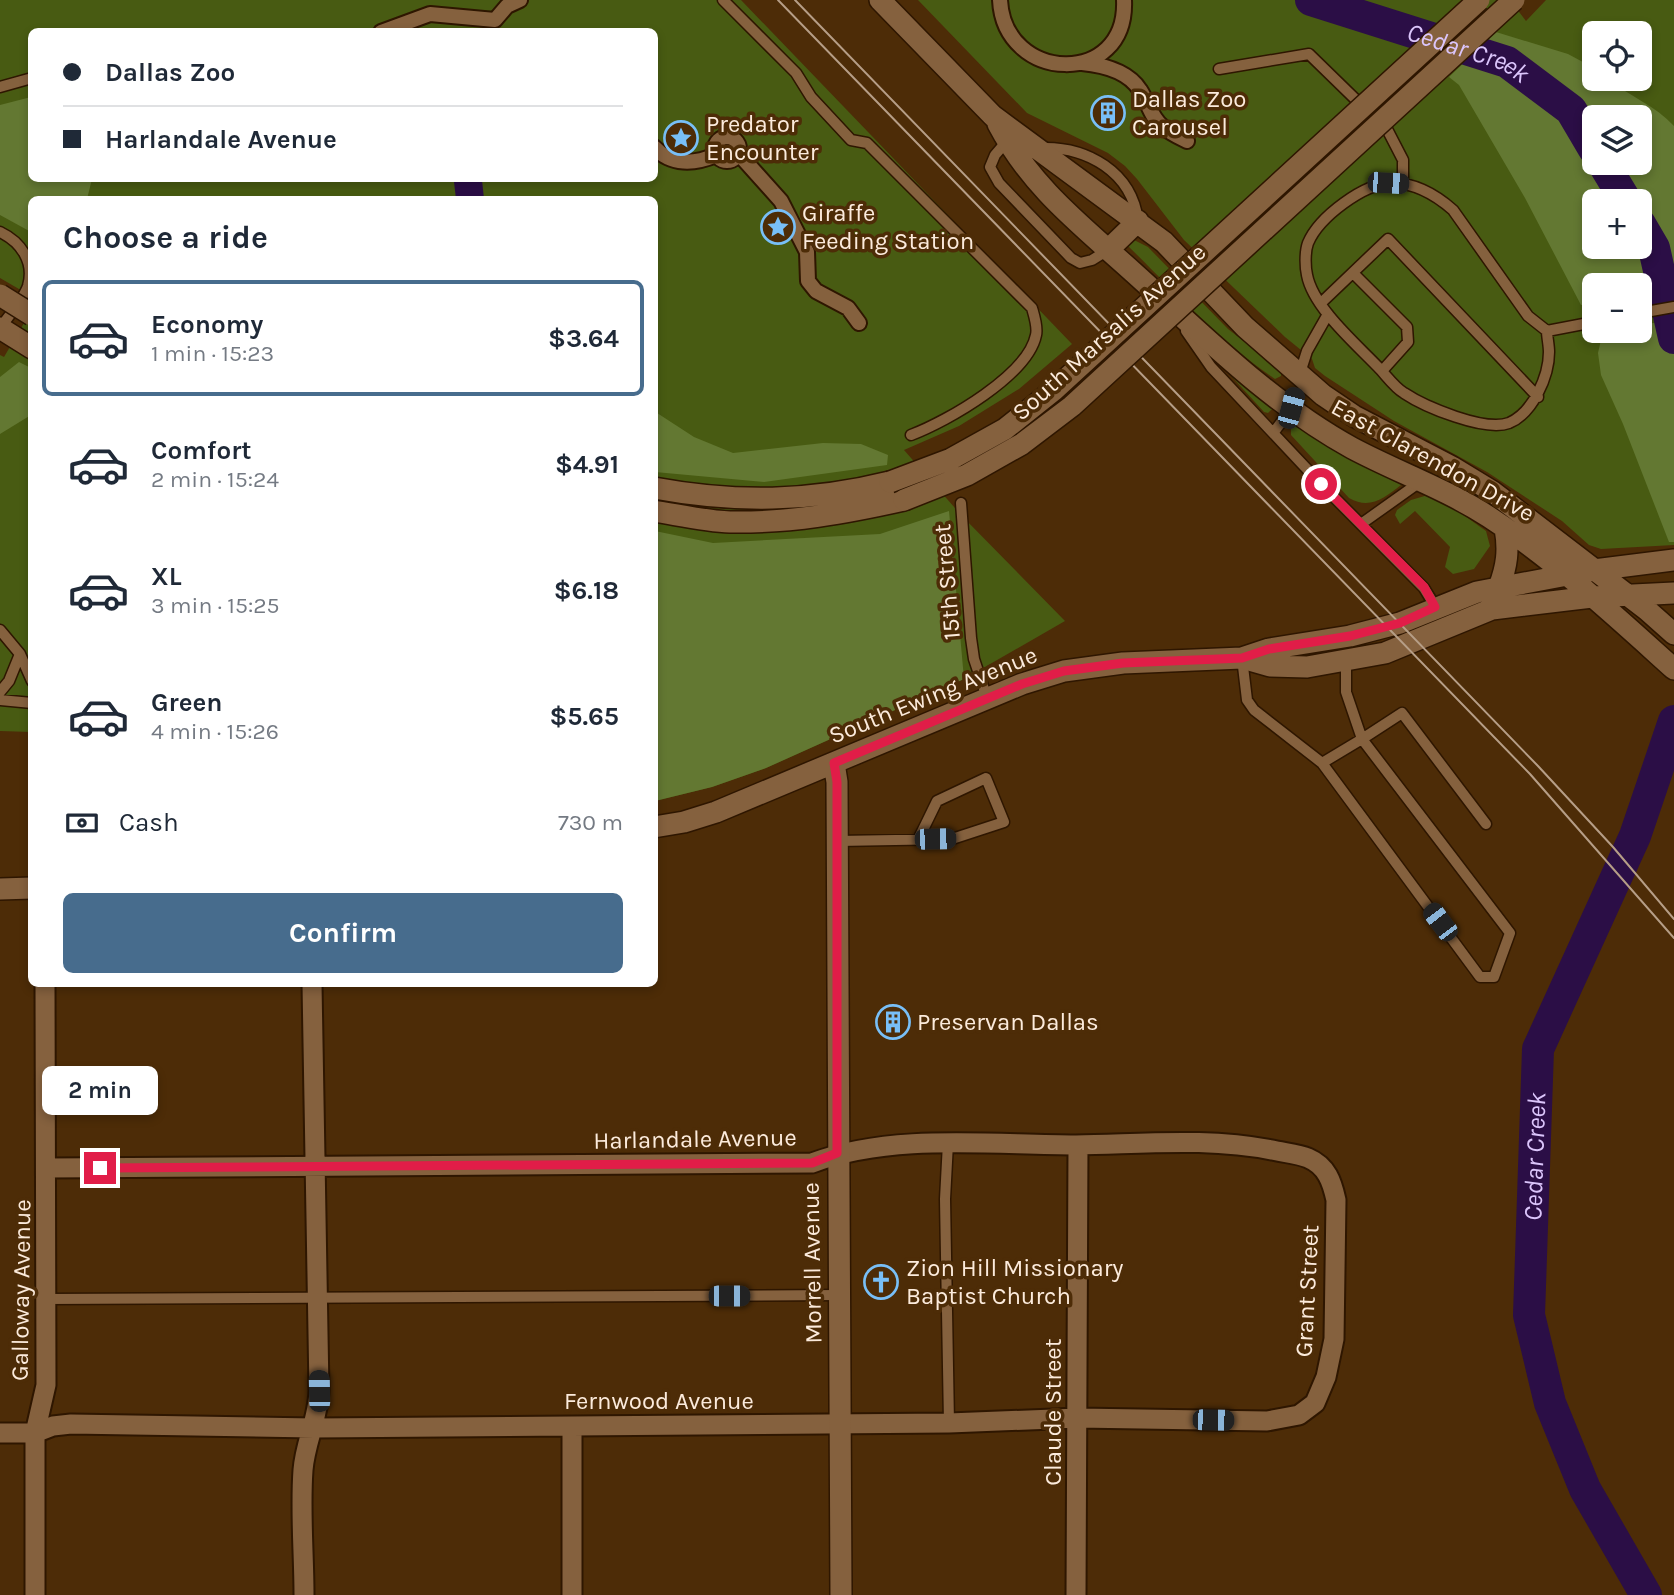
<!DOCTYPE html>
<html lang="en">
<head>
<meta charset="utf-8">
<style>
	body { margin:0; font-family:Karla,sans-serif; background:#f6f6f7; color:#1f2937; height:100vh; display:flex; flex-direction:column; font-size:26px; white-space:nowrap }
	* { box-sizing:border-box; margin:0 }
	p { font-size:23px; color:#747a83 }
	.icon { flex:none; width:38px; height:38px; fill:none; stroke:currentColor; stroke-width:2; stroke-linecap:round; stroke-linejoin:round }
	.map { position:relative; flex:1; overflow:hidden }
	.details { position:absolute; left:28px; top:196px; width:630px; height:791px; display:flex; flex-direction:column; background:#fff; border-radius:10px; box-shadow:0 4px 10px #0003 }
	.details>* { flex:none }
	.top-card { position:absolute; left:28px; top:28px; width:630px; height:154px; border-radius:10px; box-shadow:0 4px 10px #0003; display:grid; align-content:center; height:154px; padding:0 35px; background:#fff }
	.fabs { position:absolute; left:1582px; top:21px; display:grid; gap:14px }
	.fabs a { display:grid; place-items:center; width:70px; height:70px; border-radius:10px; background:#fff; box-shadow:0 4px 10px #0003; font-size:35px }
	.end { position:absolute; width:32px; height:32px; margin:-16px; border:9px solid #e11d48; background:#fff; box-shadow:0 0 0 4px #fff }
	.from { border-radius:50% }
	.bubble { position:absolute; height:49px; border-radius:10px; background:#fff; box-shadow:0 4px 10px #0003; font-size:23px; font-weight:700; line-height:49px; text-align:center }
	.car { position:absolute; width:21px; height:42px; margin:-21px -10px; border-radius:9px; box-shadow:0 0 5px 2px #0007; background:linear-gradient(#222 24%,#8ab4d8 0 40%,#222 0 76%,#8ab4d8 0 86%,#222 0) }
	.top-card b { display:flex; align-items:center; gap:24px; height:66px; font-size:26px }
	.top-card b+b { border-top:2px solid #e0e1e3 }
	.top-card i { width:18px; height:18px; background:#1f2937 }
	ul { padding:0; list-style:none }
	li { display:flex; align-items:center; gap:21px; height:116px; margin:0 14px 10px; padding:0 21px; border:4px solid transparent; border-radius:10px }
	li div { flex:1 }
	li b { display:block; font-size:26px }
	li em { font-style:normal; font-weight:700 }
	li.active { border-color:#476c8d }
	li>.icon { width:63px; height:63px; stroke-width:1.5 }
	h2 { padding:0 35px; font-size:32px; line-height:84px }
	.pay { display:flex; align-items:center; gap:18px; height:77px; padding:0 35px; font-size:26px }
	.pay p { margin-inline-start:auto }
	.primary-button { display:flex; gap:14px; margin-top:auto; padding:14px 35px }
	.primary-button a { flex:1; height:80px; border-radius:10px; background:#476c8d; color:#fff; font-size:28px; font-weight:700; line-height:80px; text-align:center }
	.map>svg:first-child { display:block }
	.green { fill:#485b12; fill-rule:evenodd }
	.forest { fill:#637832; fill-rule:evenodd }
	.water { fill:#2b0e46 }
	.lines { fill:none; stroke-linecap:round; stroke-linejoin:round }
	.river { stroke:#2b0e46; stroke-width:32 }
	.service-casing { stroke:#2e1600; stroke-width:13 }
	.pedestrian-casing { stroke:#2e1600; stroke-width:18 }
	.minor-casing { stroke:#2e1600; stroke-width:23 }
	.tertiary-casing { stroke:#2e1600; stroke-width:24 }
	.secondary-casing { stroke:#2e1600; stroke-width:24 }
	.service { stroke:#85613e; stroke-width:10 }
	.pedestrian { stroke:#85613e; stroke-width:14 }
	.minor { stroke:#85613e; stroke-width:19 }
	.tertiary { stroke:#85613e; stroke-width:21 }
	.secondary { stroke:#85613e; stroke-width:21 }
	.tram { stroke:#b69e87; stroke-width:2 }
	.secondary-bridge-casing { stroke:#2e1600; stroke-width:24; stroke-linecap:butt }
	.secondary-bridge { stroke:#85613e; stroke-width:21 }
	.route { stroke:#e11d48; stroke-width:9 }
	.labels { text-anchor:middle; dominant-baseline:central; stroke-width:7; stroke-linejoin:round; paint-order:stroke }
	.poi-label { font-size:24px; fill:#fcebdc; stroke:#4d2c07; text-anchor:start }
	.street-label { font-size:24px; fill:#fcebdc; stroke:#4d2c07 }
	.water-label { font-size:26px; font-style:italic; fill:#dbc5fb; stroke:#4d2c07 }
</style>
</head>
<body>
<div class="map">
<svg width="1674" height="1595" viewBox="0 0 1674 1595">
	<rect width="100%" height="100%" fill="#4d2c07"/>
	<!-- green -->
	<path class="green" d="M 0,0 L 741,0 L 1072,344 L 1019,389 L 959,426 L 904,450 L 962,516 L 1065,621 L 964,679 L 766,768 L 712,787 L 655,801 L 654,200 L 32,200 L 31,296 L 0,278 ZM 32,32 L 654,32 L 654,178 L 32,178 Z
		M 918,0 L 1510,0 L 1526,21 L 1546,0 L 1674,0 L 1674,545 L 1601,549 L 1589,545 L 1562,521 L 1487,472 L 1394,421 L 1325,376 L 1315,368 L 1312,359 L 1285,337 L 1184,240 L 1137,179 L 1125,166 L 1108,153 L 1027,113 ZM 1594,33 L 1640,33 L 1640,79 L 1594,79 ZM 1594,117 L 1640,117 L 1640,163 L 1594,163 ZM 1594,201 L 1640,201 L 1640,247 L 1594,247 ZM 1594,285 L 1640,285 L 1640,331 L 1594,331 Z
		M 1134,240 L 1148,247 L 1228,329 L 1281,370 L 1281,376 L 1275,379 C 1219,341 1173,290 1125,243 Z
		M 31,311 L 31,732 L 0,731 L 0,355 L 4,357 Z
		M 1221,365 L 1273,408 L 1268,413 L 1264,412 Z
		M 1300,423 L 1400,481 L 1401,485 C 1384,498 1370,510 1349,498 L 1291,435 L 1291,429 Z
		M 1428,495 L 1451,506 L 1486,531 L 1490,546 L 1474,569 L 1453,574 L 1445,567 L 1450,547 L 1415,511 L 1400,524 L 1395,515 L 1397,510 L 1411,500 Z"/>
	<!-- forest -->
	<path class="forest" d="M 1496,32 L 1568,54 L 1594,68 L 1594,79 L 1608,79 C 1629,96 1656,106 1674,126 L 1674,285 L 1640,292 L 1640,285 L 1594,285 L 1594,304 L 1581,305 L 1525,198 L 1459,85 L 1449,77 ZM 1640,117 L 1640,163 L 1594,163 L 1594,117 ZM 1640,201 L 1640,247 L 1594,247 L 1594,201 Z
		M 31,97 L 32,178 L 92,179 L 87,199 L 32,200 L 31,232 L 0,215 L 0,105 Z
		M 1674,320 L 1674,542 L 1669,542 L 1623,424 L 1601,375 L 1598,353 L 1603,331 L 1640,331 L 1640,325 Z
		M 19,362 L 31,368 L 31,415 L 0,434 L 0,377 Z
		M 654,411 L 694,437 L 733,453 L 823,443 L 861,444 L 888,455 L 887,465 L 764,482 L 655,472 Z
		M 949,511 L 964,679 L 766,768 L 712,787 L 655,801 L 655,531 L 713,543 L 880,534 Z"/>
	<!-- water -->
	<path class="water" d="M 471,179 L 482,180 L 484,199 L 456,199 L 454,182 Z"/>
	<g class="lines">
		<!-- river -->
		<g class="river">
			<path id="s1" d="M 1311,0 L 1507,62 L 1571,110 L 1594,149"/>
			<path d="M 1603,163 L 1626,201"/>
			<path d="M 1640,224 L 1654,248 L 1674,338"/>
			<path id="s2" d="M 1646,1595 L 1585,1489 L 1550,1403 L 1529,1315 L 1538,1049 L 1635,836 L 1674,721"/>
		</g>
		<!-- service casing -->
		<g class="service-casing">
			<path id="service" d="M 723,0 L 796,73 L 811,97 L 851,140 L 867,143 L 1032,308 C 1034,315 1038,327 1036,335 C 1028,375 948,421 911,435
				M 1219,69 L 1309,54 L 1388,131 L 1403,160 L 1403,183
				M 0,87 L 32,78
				M 1007,141 L 995,155 L 990,167 L 999,183 L 1071,258 L 1080,263 L 1092,260 L 1108,250
				M 1040,148 C 1087,146 1132,172 1138,221
				M 0,232 C 21,242 35,262 28,286 C 24,298 8,317 0,328
				M 1353,273 L 1407,327 L 1408,342 L 1382,371
				M 1321,303 L 1388,239 L 1538,397
				M 1640,313 L 1674,307
				M 1186,331 L 1211,367 L 1321,484 L 1424,588 L 1438,611
				M 1547,331 C 1547,337 1549,345 1549,352 C 1549,376 1533,413 1509,423 C 1485,432 1425,407 1404,393 C 1394,387 1386,375 1378,367 C 1355,343 1313,307 1307,275 C 1305,266 1305,251 1308,243 C 1319,217 1364,183 1392,183 C 1416,183 1436,195 1453,210 L 1528,316 L 1547,331 L 1594,322
				M 1300,373 L 1307,351 L 1328,314
				M 1274,432 L 1291,409
				M 961,503 L 971,638 L 974,659 L 987,698
				M 1361,524 L 1420,482
				M 0,630 L 20,654 L 32,681
				M 1242,658 L 1247,700 L 1254,710 L 1322,763 L 1480,977 L 1494,977 L 1510,933 L 1362,739 L 1322,763
				M 1346,661 L 1346,692 L 1362,739 L 1402,713 L 1486,824
				M 0,692 L 9,681 L 20,654
				M 0,700 L 32,703
				M 838,841 L 952,839 L 1004,822 L 986,778 L 937,801 L 918,840
				M 948,1143 L 945,1199 L 949,1423
				M 47,1299 L 839,1295"/>
		</g>
		<!-- pedestrian casing -->
		<g class="pedestrian-casing">
			<path id="pedestrian" d="M 1000,0 C 1004,83 1128,88 1124,0
				M 381,32 L 430,14 L 495,20 L 507,6 L 520,0
				M 1082,63 C 1103,65 1128,71 1140,90 C 1148,102 1151,118 1163,127 C 1170,133 1179,137 1187,141
				M715 149a12 12 0 1 1 24 0a12 12 0 1 1-24 0Z
				M 654,147 C 671,166 695,164 716,155
				M 738,153 L 781,201 L 807,252 L 808,281 L 816,291 L 848,308 L 859,323"/>
		</g>
		<!-- minor casing -->
		<g class="minor-casing">
			<path id="minor" d="M 572,1426 L 572,1595
				M 0,1433 L 35,1433 L 53,1426 L 71,1424 L 314,1428 L 949,1423 L 1078,1418 L 1267,1421 L 1299,1415 L 1315,1403 L 1326,1377 L 1334,1339 L 1336,1200 C 1332,1182 1327,1166 1308,1158 C 1299,1154 1287,1153 1277,1151 C 1209,1137 1144,1144 1076,1145 C 990,1145 893,1133 812,1163 L 47,1168
				M 35,1595 L 35,1433 L 46,1385 L 45,984
				M 304,1595 C 304,1554 300,1511 303,1470 C 305,1443 318,1419 319,1391 L 312,984
				M 1076,1595 L 1078,1145"/>
		</g>
		<!-- tertiary casing -->
		<g class="tertiary-casing">
			<path id="tertiary" d="M 880,0 L 993,116 L 1164,242 L 1245,327 L 1323,395 L 1354,416 L 1452,467 L 1493,492 L 1647,610 L 1674,634
				M 998,124 C 1031,187 1081,225 1133,272 C 1202,334 1270,403 1352,448 C 1397,472 1446,489 1489,517 C 1556,561 1614,615 1674,669
				M 1108,250 L 1138,221
				M 1499,587 C 1507,566 1509,550 1505,528
				M 1242,658 L 1270,666 L 1307,667 L 1385,653 L 1492,609 L 1592,597 L 1674,593
				M 834,763 L 837,782 L 841,1595
				M 654,827 L 684,822 L 716,812 L 1022,684 L 1064,671 L 1123,663 L 1242,658 L 1269,649 L 1350,636 L 1400,623 L 1477,592 L 1594,570 L 1674,560
				M 0,889 L 32,888"/>
		</g>
		<!-- secondary casing -->
		<g class="secondary-casing">
			<path id="secondary" d="M 0,328 L 32,348
				M 654,488 C 735,503 810,502 890,482
				M 654,511 C 679,515 705,521 730,522 C 790,523 846,513 904,500"/>
		</g>
		<!-- service -->
		<use href="#service" class="service"/>
		<!-- pedestrian -->
		<use href="#pedestrian" class="pedestrian"/>
		<!-- minor -->
		<use href="#minor" class="minor"/>
		<!-- tertiary -->
		<use href="#tertiary" class="tertiary"/>
		<!-- secondary -->
		<use href="#secondary" class="secondary"/>
		<!-- tram -->
		<path class="tram" d="M 778,0 L 1530,774 L 1674,938
			M 795,0 L 1538,766 L 1613,847 L 1674,919"/>
		<!-- secondary-bridge casing -->
		<g class="secondary-bridge-casing">
			<path id="secondary-bridge" d="M 0,295 L 32,315
				M 890,482 L 951,459 L 1005,429 L 1054,390 L 1479,0
				M 904,500 L 967,475 L 1022,444 L 1072,406 L 1514,0"/>
		</g>
		<!-- secondary-bridge -->
		<use href="#secondary-bridge" class="secondary-bridge"/>
	</g>
	<g class="lines">
		<!-- route -->
		<path class="route" d="M 100,1168 L 812,1163 L 837,1153 L 837,782 L 834,763 L 1022,684 L 1064,671 L 1123,663 L 1242,658 L 1269,649 L 1350,636 L 1400,623 L 1435,607 L 1424,587 L 1321,484"/>
	</g>
	<!-- icons -->
	<defs>
		<g id="building-ring" transform="scale(1.75)"><circle r="9.5" fill="#4d2c07" stroke="#78bff7" stroke-width="1.5"/><path d="M-4-6H4V6H1V3H-1V6H-4ZM-2.5-4.3h1.7v1.8h-1.7ZM.8-4.3h1.7v1.8H.8ZM-2.5-1h1.7V.8h-1.7ZM.8-1h1.7V.8H.8Z" fill="#78bff7"/></g>
		<g id="sight-ring" transform="scale(1.75)"><circle r="9.5" fill="#4d2c07" stroke="#78bff7" stroke-width="1.5"/><path d="M0-6L1.8-2.2L6-1.7L2.9 1.2L3.7 5.4L0 3.3L-3.7 5.4L-2.9 1.2L-6-1.7L-1.8-2.2Z" fill="#78bff7"/></g>
		<g id="church-ring" transform="scale(1.75)"><circle r="9.5" fill="#4d2c07" stroke="#78bff7" stroke-width="1.5"/><path d="M-1.2-6h2.4v3.5h3.3v2.4h-3.3V6h-2.4V-.1h-3.3v-2.4h3.3Z" fill="#78bff7"/></g>
	</defs>
	<g fill-rule="evenodd">
		<use href="#building-ring" x="1108" y="113"/>
		<use href="#sight-ring" x="681" y="138"/>
		<use href="#sight-ring" x="778" y="227"/>
		<use href="#building-ring" x="893" y="1022"/>
		<use href="#church-ring" x="881" y="1282"/>
	</g>
	<g class="labels">
		<!-- poi labels -->
		<g class="poi-label">
			<text x="1132" y="99">Dallas Zoo<tspan x="1132" dy="28">Carousel</tspan></text>
			<text x="706" y="124">Predator<tspan x="706" dy="28">Encounter</tspan></text>
			<text x="802" y="213">Giraffe<tspan x="802" dy="28">Feeding Station</tspan></text>
			<text x="917" y="1022">Preservan Dallas</text>
			<text x="906" y="1268">Zion Hill Missionary<tspan x="906" dy="28">Baptist Church</tspan></text>
		</g>
		<!-- street labels -->
		<g class="street-label">
			<text transform="translate(1109 332) rotate(-42)">South Marsalis Avenue</text>
			<text transform="translate(1433 460) rotate(29)">East Clarendon Drive</text>
			<text transform="translate(947 582) rotate(-95)">15th Street</text>
			<text transform="translate(933 695) rotate(-22)">South Ewing Avenue</text>
			<text transform="translate(695 1139) rotate(-1)">Harlandale Avenue</text>
			<text transform="translate(812 1263) rotate(-91)">Morrell Avenue</text>
			<text transform="translate(21 1290) rotate(-89)">Galloway Avenue</text>
			<text transform="translate(1307 1291) rotate(-87)">Grant Street</text>
			<text x="659" y="1401">Fernwood Avenue</text>
			<text transform="translate(1053 1412) rotate(-90)">Claude Street</text>
		</g>
		<!-- water labels -->
		<g class="water-label">
			<text stroke="none"><textPath href="#s1" startOffset="166">Cedar Creek</textPath></text>
			<text stroke="none"><textPath href="#s2" startOffset="464">Cedar Creek</textPath></text>
		</g>
	</g>
</svg>
<div class="fabs">
<a><svg class="icon" aria-label="locate" viewBox="0 0 24 24"><circle cx="12" cy="12" r="6"/><path d="M12 2v4M12 18v4M2 12h4M18 12h4"/></svg></a>
<a><svg class="icon" aria-label="layers" viewBox="0 0 24 24"><path d="M12 4l9 5-9 5-9-5zM3 14l9 5 9-5"/></svg></a>
<a>+</a>
<a>−</a>
</div>
<i class="end from" style="left:1321px;top:484px"></i>
<i class="end" style="left:100px;top:1168px"></i>
<div class="bubble" style="left:42px;top:1066px;width:116px">2 min</div>
<i class="car" style="left:1388px;top:183px;rotate:93deg"></i>
<i class="car" style="left:1291px;top:408px;rotate:15deg"></i>
<i class="car" style="left:935px;top:839px;rotate:89deg"></i>
<i class="car" style="left:1440px;top:922px;rotate:323deg"></i>
<i class="car" style="left:729px;top:1296px;rotate:90deg"></i>
<i class="car" style="left:319px;top:1391px;rotate:359deg"></i>
<i class="car" style="left:1213px;top:1420px;rotate:91deg"></i>
<div class="top-card">
<b><i class="from"></i>Dallas Zoo</b>
<b><i></i>Harlandale Avenue</b>
</div>
<section class="details">
<h2>Choose a ride</h2>
<ul>
<li class="active"><svg class="icon" aria-label="car" viewBox="0 0 24 24"><path d="M5 17H2v-5l4-1 3-4h7l3 4 3 1v5h-3M9 17h6M6 11h13"/><circle cx="7" cy="17" r="2"/><circle cx="17" cy="17" r="2"/></svg><div><b>Economy</b><p>1 min · 15:23</p></div><em>$3.64</em></li>
<li><svg class="icon" aria-label="car" viewBox="0 0 24 24"><path d="M5 17H2v-5l4-1 3-4h7l3 4 3 1v5h-3M9 17h6M6 11h13"/><circle cx="7" cy="17" r="2"/><circle cx="17" cy="17" r="2"/></svg><div><b>Comfort</b><p>2 min · 15:24</p></div><em>$4.91</em></li>
<li><svg class="icon" aria-label="car" viewBox="0 0 24 24"><path d="M5 17H2v-5l4-1 3-4h7l3 4 3 1v5h-3M9 17h6M6 11h13"/><circle cx="7" cy="17" r="2"/><circle cx="17" cy="17" r="2"/></svg><div><b>XL</b><p>3 min · 15:25</p></div><em>$6.18</em></li>
<li><svg class="icon" aria-label="car" viewBox="0 0 24 24"><path d="M5 17H2v-5l4-1 3-4h7l3 4 3 1v5h-3M9 17h6M6 11h13"/><circle cx="7" cy="17" r="2"/><circle cx="17" cy="17" r="2"/></svg><div><b>Green</b><p>4 min · 15:26</p></div><em>$5.65</em></li>
</ul>
<div class="pay"><svg class="icon" aria-label="cash" viewBox="0 0 24 24"><path d="M3 7h18v10H3z"/><circle cx="12" cy="12" r="2"/></svg>Cash<p>730 m</p></div>
<div class="primary-button"><a>Confirm</a></div>
</section>
</div>
</body>
</html>
